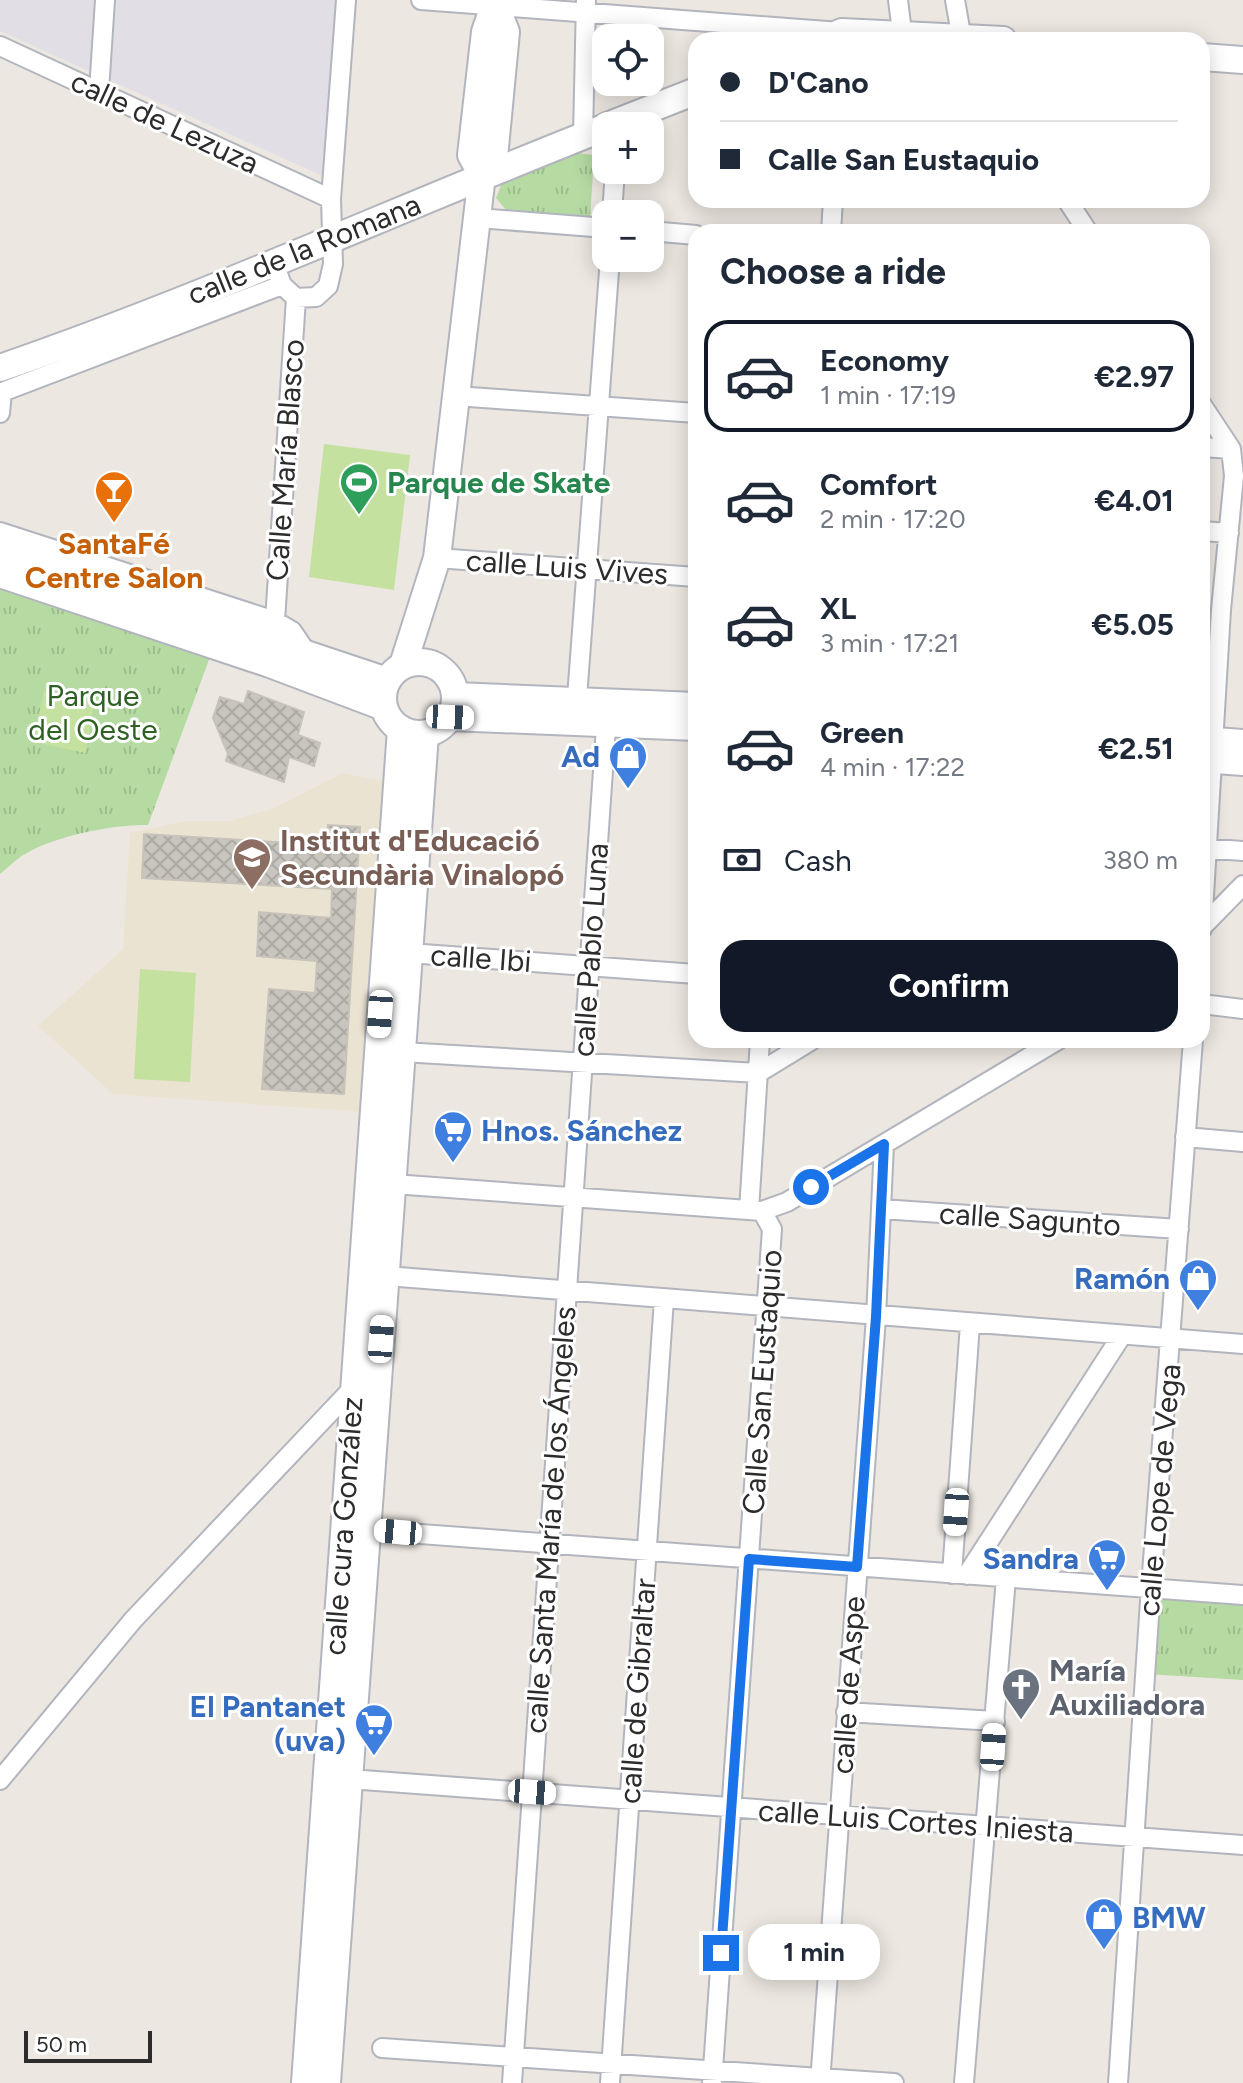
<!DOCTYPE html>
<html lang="en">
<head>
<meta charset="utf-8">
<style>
	body { margin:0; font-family:Figtree,sans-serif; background:#f6f6f7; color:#1f2937; height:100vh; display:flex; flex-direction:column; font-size:30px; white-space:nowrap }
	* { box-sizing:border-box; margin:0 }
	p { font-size:26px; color:#747a83 }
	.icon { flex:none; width:44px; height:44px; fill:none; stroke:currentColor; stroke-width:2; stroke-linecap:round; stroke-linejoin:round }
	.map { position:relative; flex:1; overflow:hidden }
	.side { position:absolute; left:688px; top:224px; width:522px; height:824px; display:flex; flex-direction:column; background:#fff; border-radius:24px; box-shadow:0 4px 20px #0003 }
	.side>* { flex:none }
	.banner { position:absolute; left:688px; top:32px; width:522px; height:176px; border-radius:24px; box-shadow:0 4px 20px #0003; display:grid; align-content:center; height:176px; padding:0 32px; background:#fff }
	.buttons { position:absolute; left:592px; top:24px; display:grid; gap:16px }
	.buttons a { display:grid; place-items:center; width:72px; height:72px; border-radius:16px; background:#fff; box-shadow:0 4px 20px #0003; font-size:40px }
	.scale { position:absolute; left:24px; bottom:20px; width:128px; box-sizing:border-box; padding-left:8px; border:4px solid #2c2c2c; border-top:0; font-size:22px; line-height:28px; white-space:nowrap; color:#2c2c2c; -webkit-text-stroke:6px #fff; paint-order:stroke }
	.end { position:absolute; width:36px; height:36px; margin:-18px; border:10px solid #1a73e8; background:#fff; box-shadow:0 0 0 4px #fff }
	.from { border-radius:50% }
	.bubble { position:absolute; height:56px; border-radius:24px; background:#fff; box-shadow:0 4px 20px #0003; font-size:26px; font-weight:700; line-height:56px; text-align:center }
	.car { position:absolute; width:24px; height:48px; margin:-24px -12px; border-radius:10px; box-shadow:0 0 6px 2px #0007; background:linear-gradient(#fff 24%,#345 0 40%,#fff 0 76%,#345 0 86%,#fff 0) }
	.banner b { display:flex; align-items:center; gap:28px; height:76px; font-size:30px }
	.banner b+b { border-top:2px solid #e0e1e3 }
	.banner i { width:20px; height:20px; background:#1f2937 }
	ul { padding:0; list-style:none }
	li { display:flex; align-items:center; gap:24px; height:112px; margin:0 16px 12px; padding:0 16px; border:4px solid transparent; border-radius:24px }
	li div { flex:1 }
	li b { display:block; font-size:30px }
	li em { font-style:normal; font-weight:700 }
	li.active { border-color:#111827 }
	li>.icon { width:72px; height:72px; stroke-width:1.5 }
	h2 { padding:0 32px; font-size:36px; line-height:96px }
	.pay { display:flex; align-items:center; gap:20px; height:88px; padding:0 32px; font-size:30px }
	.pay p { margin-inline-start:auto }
	.action { display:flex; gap:16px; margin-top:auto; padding:16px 32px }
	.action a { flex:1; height:92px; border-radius:24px; background:#111827; color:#fff; font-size:32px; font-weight:700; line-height:92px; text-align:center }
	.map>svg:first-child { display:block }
	.industrial { fill:#e1dfe5 }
	.education { fill:#ebe3d2 }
	.grass { fill:url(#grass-tufts) }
	.pitch { fill:#c4e1a0 }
	.building { fill:url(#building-cross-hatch); stroke:#c7c3ba; stroke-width:2 }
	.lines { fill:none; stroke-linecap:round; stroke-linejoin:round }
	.street-casing { stroke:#b3b5be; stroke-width:22 }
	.secondary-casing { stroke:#b3b5be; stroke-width:30 }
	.street { stroke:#fff; stroke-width:18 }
	.secondary { stroke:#fff; stroke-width:26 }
	.route { stroke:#1a73e8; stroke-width:10 }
	.labels { text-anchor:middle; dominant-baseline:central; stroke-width:6; stroke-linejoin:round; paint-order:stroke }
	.street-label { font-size:30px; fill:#2c2c2c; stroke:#fff }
	.leisure-label { font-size:30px; font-weight:bold; fill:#27864d; stroke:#fff; text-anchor:start }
	.food-label { font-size:30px; font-weight:bold; fill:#c56008; stroke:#fff }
	.park-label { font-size:30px; fill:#2f6124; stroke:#fff }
	.shop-label { font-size:30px; font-weight:bold; fill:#366cbe; stroke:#fff; text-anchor:end }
	.education-label { font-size:30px; font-weight:bold; fill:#785e54; stroke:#fff; text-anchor:start }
	.worship-label { font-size:30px; font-weight:bold; fill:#5b616d; stroke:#fff; text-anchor:start }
</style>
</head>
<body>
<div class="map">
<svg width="1243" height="2083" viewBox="0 0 1243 2083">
	<defs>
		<pattern id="grass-tufts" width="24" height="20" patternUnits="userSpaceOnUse" patternTransform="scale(2)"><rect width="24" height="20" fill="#b5dba3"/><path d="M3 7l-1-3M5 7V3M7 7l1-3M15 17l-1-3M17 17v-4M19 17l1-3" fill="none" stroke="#9cbc8c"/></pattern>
		<pattern id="building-cross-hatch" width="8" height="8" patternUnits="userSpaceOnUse" patternTransform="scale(2)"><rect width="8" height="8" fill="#c8c5be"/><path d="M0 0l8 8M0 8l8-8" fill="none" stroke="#aca9a3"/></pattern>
	</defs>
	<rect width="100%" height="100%" fill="#ece7e0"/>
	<!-- industrial -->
	<path class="industrial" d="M 0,0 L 337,0 L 325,177 L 0,31 Z"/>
	<!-- education -->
	<path class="education" d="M 343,773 L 386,782 L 363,1112 L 113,1094 L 38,1026 L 123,949 L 130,833 L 186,821 L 230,821 L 272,809 Z"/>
	<!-- grass -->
	<path class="grass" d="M 577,153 L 594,155 L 590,220 L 506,210 L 496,198 L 503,180 Z
		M 0,589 L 210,657 L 148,825 C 115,824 54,836 25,854 C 16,859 8,868 0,874 Z
		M 1151,1586 L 1243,1595 L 1243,1680 L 1146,1674 Z"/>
	<!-- pitch -->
	<path class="pitch" d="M 324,444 L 410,455 L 394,590 L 309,577 Z
		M 44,691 L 94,703 L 86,753 L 33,742 Z
		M 140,969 L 196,973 L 190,1082 L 134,1079 Z"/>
	<!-- building -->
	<path class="building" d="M 248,691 L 304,712 L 298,735 L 320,743 L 314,766 L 289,757 L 284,782 L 226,761 L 228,754 L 213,718 L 220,697 L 244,704 Z
		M 328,825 L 360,827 L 344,1094 L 262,1089 L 269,989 L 315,993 L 317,961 L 257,956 L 259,912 L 331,918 L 332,889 L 142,878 L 144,834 L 326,845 Z"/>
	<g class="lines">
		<!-- street casing -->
		<g class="street-casing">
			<path id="street" d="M 421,0 L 840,32
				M 898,0 L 902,32
				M 955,0 L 962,40
				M 0,46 L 331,199
				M 99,91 L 105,0
				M 583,136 L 586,0
				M 1067,200 L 1088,232
				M 612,214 L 615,170
				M 478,218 L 606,228
				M 650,231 L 696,235
				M 831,232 L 833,200
				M 274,263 L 282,285 L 296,298 L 316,297 L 328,286 L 333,264 L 331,199 L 346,0
				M 2,392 L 282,285
				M 455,396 L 696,413
				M 1202,405 L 1231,449 L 1234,476 L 1221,610 L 1202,929
				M 0,413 L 2,392
				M 1202,447 L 1231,449
				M 1202,531 L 1229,533
				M 0,532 L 275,621 L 292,631 L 309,656
				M 437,558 L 696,577
				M 275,621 L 296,298
				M 576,711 L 610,258
				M 1202,848 L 1243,851
				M 1202,927 L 1243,885
				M 409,953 L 696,974
				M 1202,1004 L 1243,1009
				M 402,1052 L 758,1073 L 812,1040
				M 1185,1137 L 1243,1142
				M 393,1184 L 762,1211 L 787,1202 L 1058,1040
				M 881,1209 L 1179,1229
				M 749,1210 L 760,1040
				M 386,1276 L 1243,1344
				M 367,1530 L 1243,1595
				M 952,1574 L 970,1324
				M 967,1575 L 1122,1335
				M 846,1712 L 995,1721
				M 349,1779 L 1243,1845
				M 0,1780 L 133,1620 L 353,1388
				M 382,2048 L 894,2083
				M 512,2083 L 607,713
				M 610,2083 L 664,1299
				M 712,2083 L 772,1229 L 762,1211
				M 820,2083 L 876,1317 L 884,1144
				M 964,2083 L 1006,1578
				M 1118,2083 L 1151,1586 L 1193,1040"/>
		</g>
		<!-- secondary casing -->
		<g class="secondary-casing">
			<path id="secondary" d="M 824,40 L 842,32 L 1003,40
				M 1202,57 L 1243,60
				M 607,126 L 696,91
				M 482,175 L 471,155 L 485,32 L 496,0
				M 0,368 C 206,297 404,206 606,127
				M 0,552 L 387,681
				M 0,574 L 270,664 L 384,707
				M383 698a36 36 0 1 1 72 0a36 36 0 1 1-72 0Z
				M 403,665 L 437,558 L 482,175 L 494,158 L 506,32 L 495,4
				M 456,696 L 696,706
				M 450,717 L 696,727
				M 1202,740 L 1243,743
				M 1202,759 L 1243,762
				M 305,2083 L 401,729
				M 327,2083 L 425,734"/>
		</g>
		<!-- street -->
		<use href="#street" class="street"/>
		<!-- secondary -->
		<use href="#secondary" class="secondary"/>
	</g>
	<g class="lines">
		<!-- route -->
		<path class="route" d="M 721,1953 L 749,1559 L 857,1567 L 876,1317 L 884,1144 L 811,1187"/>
	</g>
	<!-- icons -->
	<defs>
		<g id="stadium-pin" transform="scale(2)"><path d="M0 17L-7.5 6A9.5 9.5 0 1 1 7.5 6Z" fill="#2e9e5b" stroke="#fff"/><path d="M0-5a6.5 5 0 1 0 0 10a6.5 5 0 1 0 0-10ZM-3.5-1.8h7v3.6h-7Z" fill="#fff"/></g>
		<g id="bar-pin" transform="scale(2)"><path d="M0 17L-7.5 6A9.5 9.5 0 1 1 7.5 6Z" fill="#e8710a" stroke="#fff"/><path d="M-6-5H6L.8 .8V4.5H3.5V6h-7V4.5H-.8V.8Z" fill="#fff"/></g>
		<g id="shop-pin" transform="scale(2)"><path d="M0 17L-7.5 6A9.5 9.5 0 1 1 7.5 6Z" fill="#3f7fe0" stroke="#fff"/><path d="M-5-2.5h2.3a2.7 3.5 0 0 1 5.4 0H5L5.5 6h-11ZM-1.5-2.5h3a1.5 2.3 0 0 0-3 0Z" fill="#fff"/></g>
		<g id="school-pin" transform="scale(2)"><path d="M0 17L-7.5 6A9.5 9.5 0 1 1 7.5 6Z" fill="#8d6e63" stroke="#fff"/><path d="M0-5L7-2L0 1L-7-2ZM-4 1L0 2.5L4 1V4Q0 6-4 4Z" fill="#fff"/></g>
		<g id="supermarket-pin" transform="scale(2)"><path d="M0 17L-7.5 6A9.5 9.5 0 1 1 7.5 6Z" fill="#3f7fe0" stroke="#fff"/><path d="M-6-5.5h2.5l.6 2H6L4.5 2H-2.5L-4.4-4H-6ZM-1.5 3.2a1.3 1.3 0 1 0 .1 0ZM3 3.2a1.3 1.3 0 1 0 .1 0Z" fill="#fff"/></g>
		<g id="church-pin" transform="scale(2)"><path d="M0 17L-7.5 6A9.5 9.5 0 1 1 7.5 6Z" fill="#6b7280" stroke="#fff"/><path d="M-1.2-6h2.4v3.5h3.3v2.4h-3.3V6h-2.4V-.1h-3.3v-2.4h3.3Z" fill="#fff"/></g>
	</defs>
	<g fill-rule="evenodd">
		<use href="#stadium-pin" x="359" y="482"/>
		<use href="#bar-pin" x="114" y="490"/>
		<use href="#shop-pin" x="628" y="756"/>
		<use href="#school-pin" x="252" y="857"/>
		<use href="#supermarket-pin" x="453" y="1130"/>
		<use href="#shop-pin" x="1198" y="1278"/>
		<use href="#supermarket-pin" x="1107" y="1558"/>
		<use href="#church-pin" x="1021" y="1687"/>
		<use href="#supermarket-pin" x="374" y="1723"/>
		<use href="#shop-pin" x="1104" y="1917"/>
	</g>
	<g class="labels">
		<!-- street labels -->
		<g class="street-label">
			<text transform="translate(165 122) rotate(25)">calle de Lezuza</text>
			<text transform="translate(304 249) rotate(-22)">calle de la Romana</text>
			<text transform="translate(285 460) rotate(-86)">Calle María Blasco</text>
			<text transform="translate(567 567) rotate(4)">calle Luis Vives</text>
			<text transform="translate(590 950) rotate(-86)">calle Pablo Luna</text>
			<text transform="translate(481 958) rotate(4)">calle Ibi</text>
			<text transform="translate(1030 1219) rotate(4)">calle Sagunto</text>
			<text transform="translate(762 1382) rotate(-86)">Calle San Eustaquio</text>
			<text transform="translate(1159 1490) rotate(-85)">calle Lope de Vega</text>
			<text transform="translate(550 1520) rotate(-86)">calle Santa María de los Ángeles</text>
			<text transform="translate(343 1526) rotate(-86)">calle cura González</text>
			<text transform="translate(848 1685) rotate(-86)">calle de Aspe</text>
			<text transform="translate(637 1691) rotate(-86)">calle de Gibraltar</text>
			<text transform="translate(916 1821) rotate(4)">calle Luis Cortes Iniesta</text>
		</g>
		<!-- leisure labels -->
		<g class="leisure-label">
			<text x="387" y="482">Parque de Skate</text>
		</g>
		<!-- food labels -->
		<g class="food-label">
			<text x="114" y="543">SantaFé<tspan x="114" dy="34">Centre Salon</tspan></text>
		</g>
		<!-- park labels -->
		<g class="park-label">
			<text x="93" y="695">Parque<tspan x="93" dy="34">del Oeste</tspan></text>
		</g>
		<!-- shop labels -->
		<g class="shop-label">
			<text x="600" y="756">Ad</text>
			<text x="481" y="1130" text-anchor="start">Hnos. Sánchez</text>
			<text x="1170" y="1278">Ramón</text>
			<text x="1079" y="1558">Sandra</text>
			<text x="346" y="1706">El Pantanet<tspan x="346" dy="34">(uva)</tspan></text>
			<text x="1132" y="1917" text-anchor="start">BMW</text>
		</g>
		<!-- education labels -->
		<g class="education-label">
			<text x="280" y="840">Institut d'Educació<tspan x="280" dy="34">Secundària Vinalopó</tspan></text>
		</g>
		<!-- worship labels -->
		<g class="worship-label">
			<text x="1049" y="1670">María<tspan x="1049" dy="34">Auxiliadora</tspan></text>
		</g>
	</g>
</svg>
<div class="buttons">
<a><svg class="icon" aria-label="locate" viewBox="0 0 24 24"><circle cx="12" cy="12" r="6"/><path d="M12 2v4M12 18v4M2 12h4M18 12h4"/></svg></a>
<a>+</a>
<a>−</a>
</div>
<div class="scale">50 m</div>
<i class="end from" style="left:811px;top:1187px"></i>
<i class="end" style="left:721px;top:1953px"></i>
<div class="bubble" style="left:748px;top:1924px;width:132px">1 min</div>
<i class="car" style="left:450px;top:717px;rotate:92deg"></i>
<i class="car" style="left:380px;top:1014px;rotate:184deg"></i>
<i class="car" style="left:381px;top:1339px;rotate:4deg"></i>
<i class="car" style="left:956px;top:1512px;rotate:184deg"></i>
<i class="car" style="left:398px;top:1532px;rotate:275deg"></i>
<i class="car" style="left:993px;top:1747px;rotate:4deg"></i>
<i class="car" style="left:532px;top:1792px;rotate:94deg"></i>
<div class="banner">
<b><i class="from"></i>D'Cano</b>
<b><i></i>Calle San Eustaquio</b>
</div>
<section class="side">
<h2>Choose a ride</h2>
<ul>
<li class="active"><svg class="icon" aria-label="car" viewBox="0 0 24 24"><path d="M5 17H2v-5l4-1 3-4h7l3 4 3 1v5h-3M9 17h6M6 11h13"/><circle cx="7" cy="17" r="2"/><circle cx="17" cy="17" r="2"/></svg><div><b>Economy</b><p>1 min · 17:19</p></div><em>€2.97</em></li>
<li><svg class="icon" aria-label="car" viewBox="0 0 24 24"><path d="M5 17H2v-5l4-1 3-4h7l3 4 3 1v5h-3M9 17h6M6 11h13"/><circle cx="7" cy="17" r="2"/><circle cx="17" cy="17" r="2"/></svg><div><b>Comfort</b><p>2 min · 17:20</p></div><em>€4.01</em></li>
<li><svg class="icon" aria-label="car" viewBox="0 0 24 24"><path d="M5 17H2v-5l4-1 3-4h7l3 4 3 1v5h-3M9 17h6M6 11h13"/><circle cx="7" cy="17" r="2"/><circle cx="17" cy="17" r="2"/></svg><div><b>XL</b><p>3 min · 17:21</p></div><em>€5.05</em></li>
<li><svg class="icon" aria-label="car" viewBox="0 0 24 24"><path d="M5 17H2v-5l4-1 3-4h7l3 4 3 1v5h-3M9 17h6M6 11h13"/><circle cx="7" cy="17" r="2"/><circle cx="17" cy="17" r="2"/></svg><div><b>Green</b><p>4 min · 17:22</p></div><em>€2.51</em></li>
</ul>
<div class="pay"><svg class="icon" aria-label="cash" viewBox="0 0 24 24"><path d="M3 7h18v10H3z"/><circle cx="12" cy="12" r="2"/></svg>Cash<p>380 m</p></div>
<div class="action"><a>Confirm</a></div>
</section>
</div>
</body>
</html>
